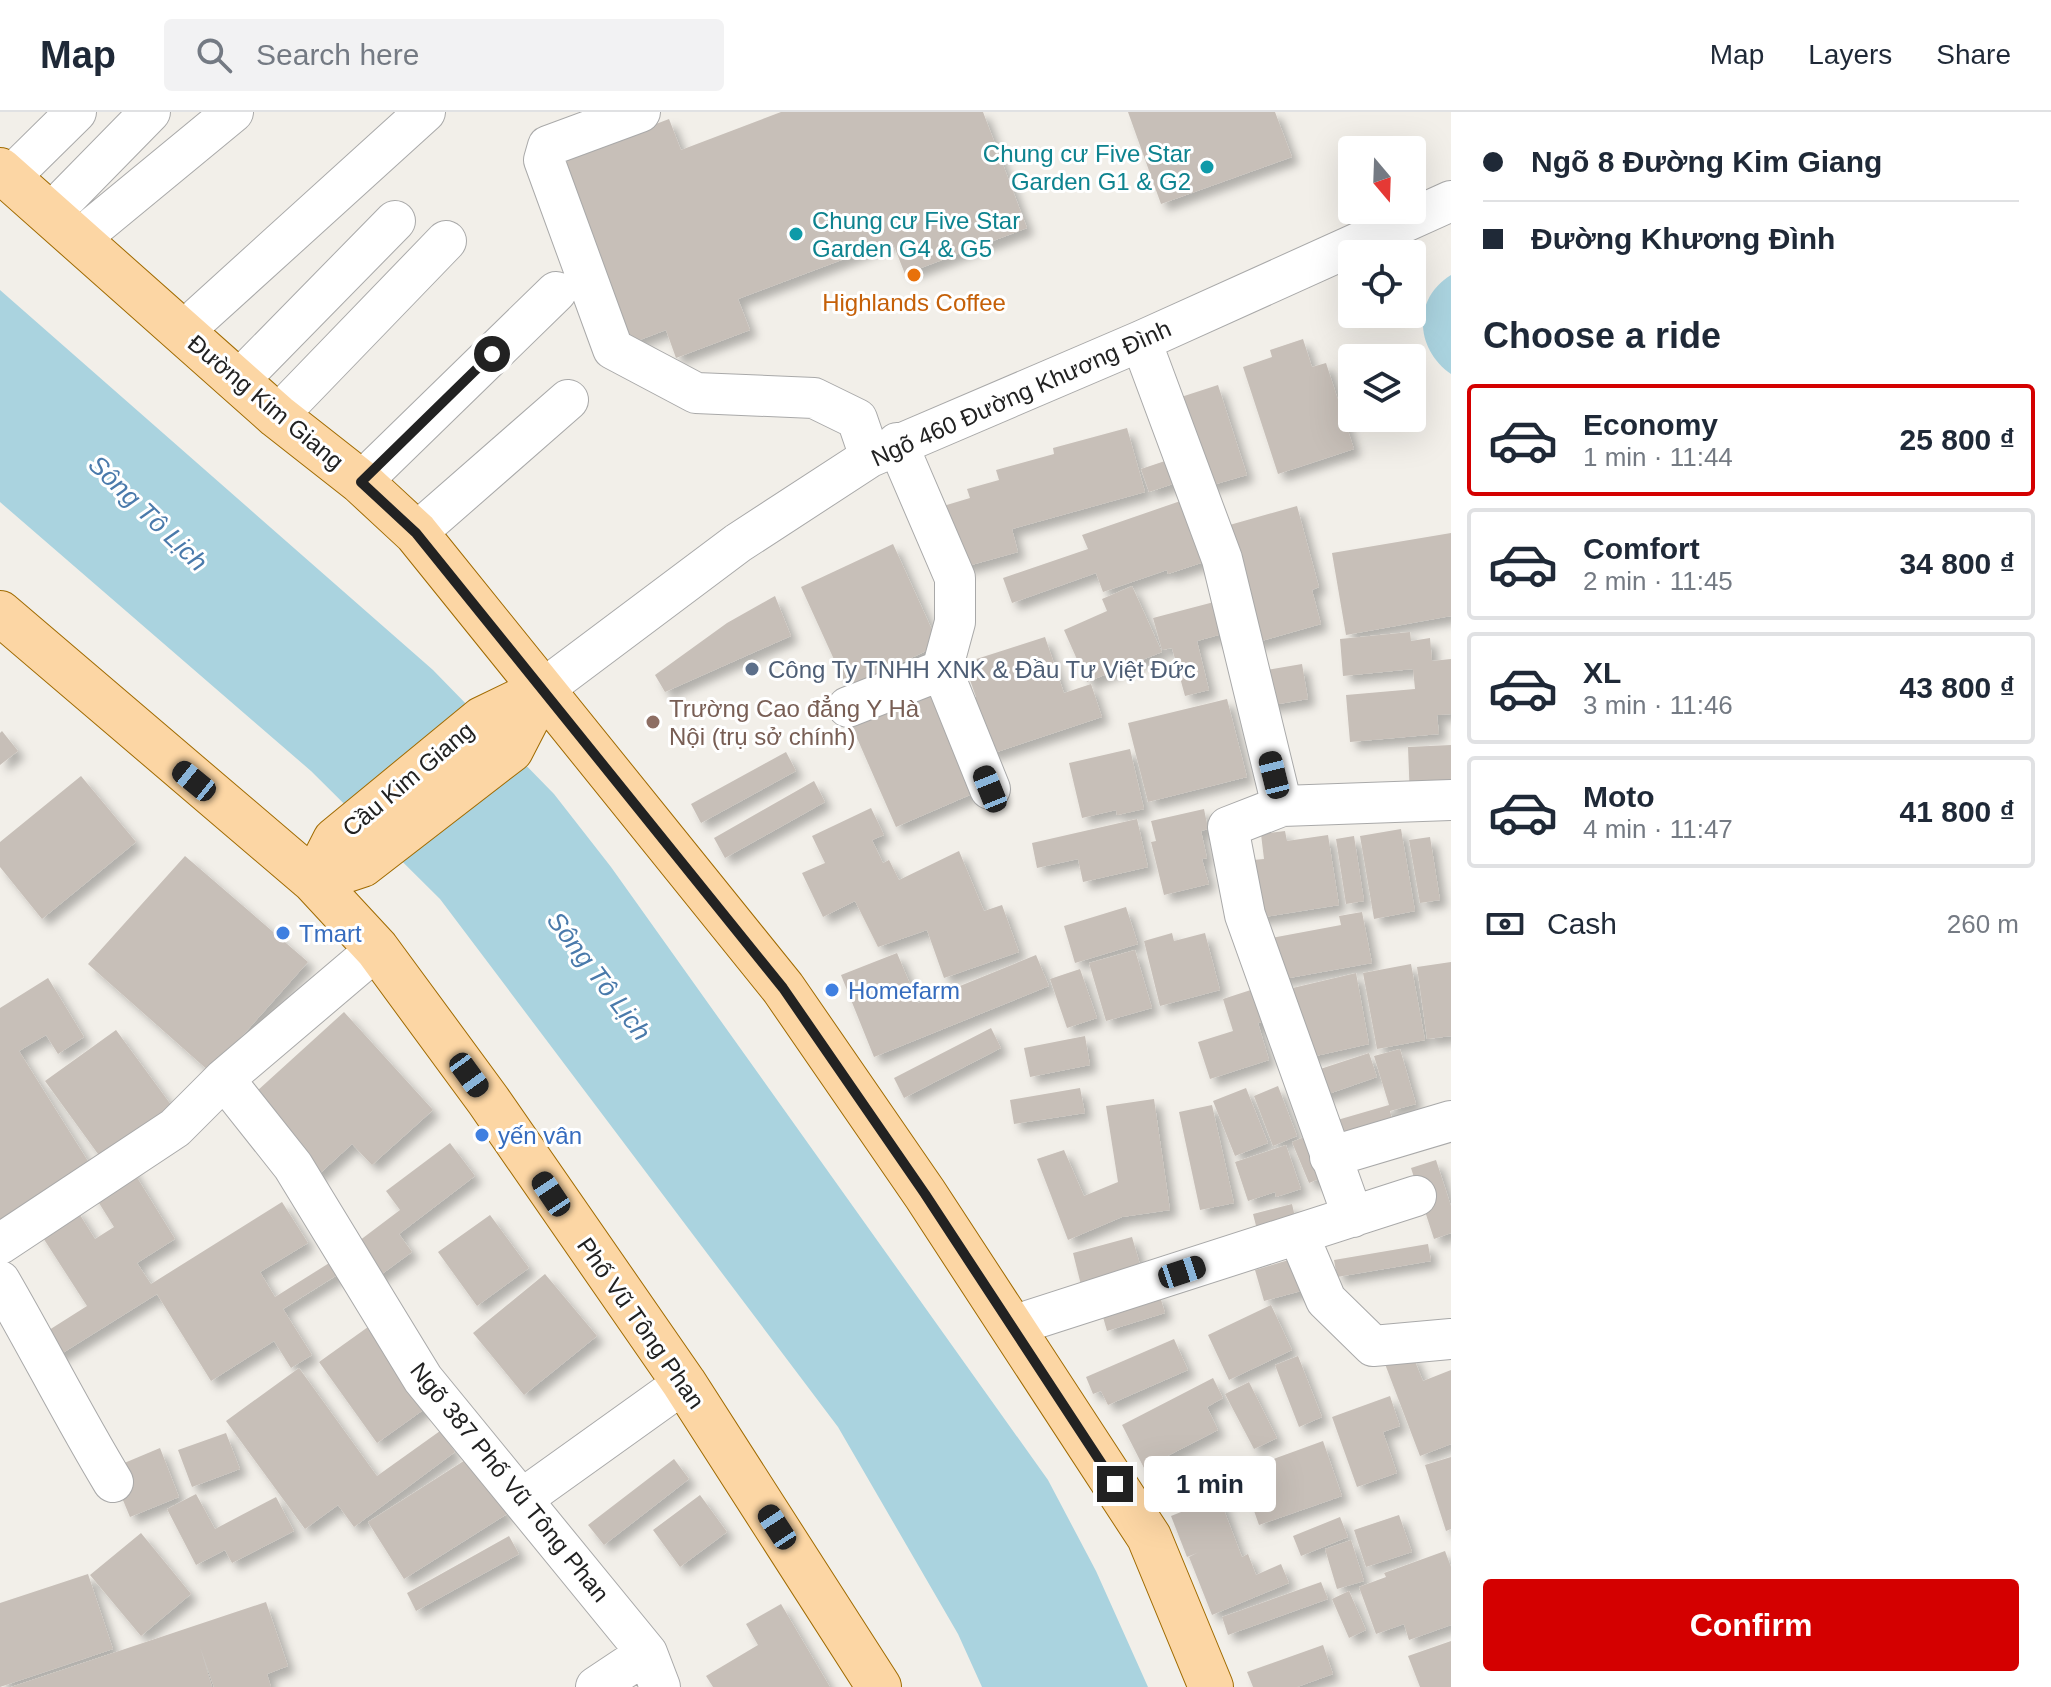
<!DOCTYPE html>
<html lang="en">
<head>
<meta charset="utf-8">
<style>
	body { margin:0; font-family:Arial,sans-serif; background:#f2f2f3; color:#1f2937; height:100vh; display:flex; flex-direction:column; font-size:30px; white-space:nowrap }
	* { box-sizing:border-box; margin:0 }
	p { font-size:26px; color:#747a83 }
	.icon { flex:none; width:44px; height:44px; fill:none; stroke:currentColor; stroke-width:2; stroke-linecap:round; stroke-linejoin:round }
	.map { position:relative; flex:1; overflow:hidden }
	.side { display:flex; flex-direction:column; background:#fff; width:600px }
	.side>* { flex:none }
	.hud { display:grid; align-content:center; height:176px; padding:0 32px; background:#fff }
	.needle { width:52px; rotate:161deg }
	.fabs { position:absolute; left:1338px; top:24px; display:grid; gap:16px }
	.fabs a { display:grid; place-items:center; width:88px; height:88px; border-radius:8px; background:#fff; box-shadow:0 8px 32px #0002; font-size:40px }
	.end { position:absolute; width:36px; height:36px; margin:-18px; border:10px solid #222; background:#fff; box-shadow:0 0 0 4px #fff }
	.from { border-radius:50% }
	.bubble { position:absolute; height:56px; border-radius:8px; background:#fff; box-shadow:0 8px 32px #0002; font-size:26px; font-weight:700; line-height:56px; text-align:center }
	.car { position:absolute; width:24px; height:48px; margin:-24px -12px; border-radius:10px; box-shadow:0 0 6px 2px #0007; background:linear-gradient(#222 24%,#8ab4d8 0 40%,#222 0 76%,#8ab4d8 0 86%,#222 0) }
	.hud b { display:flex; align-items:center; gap:28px; height:76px; font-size:30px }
	.hud b+b { border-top:2px solid #e0e1e3 }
	.hud i { width:20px; height:20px; background:#1f2937 }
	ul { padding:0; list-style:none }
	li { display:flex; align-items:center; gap:24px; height:112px; margin:0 16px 12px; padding:0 16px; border:4px solid #e0e1e3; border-radius:8px }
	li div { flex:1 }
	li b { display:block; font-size:30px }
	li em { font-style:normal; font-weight:700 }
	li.active { border-color:#d40000 }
	li>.icon { width:72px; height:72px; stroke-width:1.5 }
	h2 { padding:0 32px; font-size:36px; line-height:96px }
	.pay { display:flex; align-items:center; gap:20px; height:88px; padding:0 32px; font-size:30px }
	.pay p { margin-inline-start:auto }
	.primary-button { display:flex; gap:16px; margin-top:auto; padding:16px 32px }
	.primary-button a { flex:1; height:92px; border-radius:8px; background:#d40000; color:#fff; font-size:32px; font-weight:700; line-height:92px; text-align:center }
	header { display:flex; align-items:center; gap:48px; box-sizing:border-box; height:112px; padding:0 40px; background:#fff; border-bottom:2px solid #e0e1e3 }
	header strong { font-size:38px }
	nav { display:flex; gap:44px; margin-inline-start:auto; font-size:28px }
	.search { width:560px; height:72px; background:#f2f2f3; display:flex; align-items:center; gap:20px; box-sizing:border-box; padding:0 28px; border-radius:8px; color:#747a83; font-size:30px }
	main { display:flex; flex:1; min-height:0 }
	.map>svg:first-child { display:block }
	.water { fill:#aad3df }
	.building { fill:#c7bfb8; filter:url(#shadow) }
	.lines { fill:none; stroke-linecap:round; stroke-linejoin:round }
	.minor-casing { stroke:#a9a9a9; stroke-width:42 }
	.major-casing { stroke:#a06b00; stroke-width:46 }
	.minor { stroke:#fff; stroke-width:40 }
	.major { stroke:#fcd6a4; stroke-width:44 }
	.route { stroke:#222; stroke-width:10 }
	.culture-dot { fill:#0f9aa8; stroke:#fff; stroke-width:3 }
	.food-dot { fill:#e8710a; stroke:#fff; stroke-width:3 }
	.service-dot { fill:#5c6f8a; stroke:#fff; stroke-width:3 }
	.education-dot { fill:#8d6e63; stroke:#fff; stroke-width:3 }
	.shop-dot { fill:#3f7fe0; stroke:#fff; stroke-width:3 }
	.labels { text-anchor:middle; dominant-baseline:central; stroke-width:6; stroke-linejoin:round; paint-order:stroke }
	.culture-label { font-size:24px; fill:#0d838f; stroke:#fff; text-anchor:end }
	.food-label { font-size:24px; fill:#c56008; stroke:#fff }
	.street-label { font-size:24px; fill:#222; stroke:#fff }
	.service-label { font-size:24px; fill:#4e5e75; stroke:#fff; text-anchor:start }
	.education-label { font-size:24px; fill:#785e54; stroke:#fff; text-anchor:start }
	.shop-label { font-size:24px; fill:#366cbe; stroke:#fff; text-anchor:start }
	.water-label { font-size:26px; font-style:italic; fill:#4a7aab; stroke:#fff }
</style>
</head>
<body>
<header>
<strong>Map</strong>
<div class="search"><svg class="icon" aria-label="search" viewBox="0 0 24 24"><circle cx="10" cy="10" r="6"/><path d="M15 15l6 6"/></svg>Search here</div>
<nav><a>Map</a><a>Layers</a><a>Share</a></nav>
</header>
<main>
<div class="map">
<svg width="1451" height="1575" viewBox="0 0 1451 1575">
	<defs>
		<filter id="shadow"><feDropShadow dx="7" dy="7" stdDeviation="4" flood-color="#0004"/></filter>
	</defs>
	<rect width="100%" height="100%" fill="#f2efe9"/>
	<!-- water -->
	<path class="water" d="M 1451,163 L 1451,262 C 1415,237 1412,187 1451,163 Z
		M 0,178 L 433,558 L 554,682 L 611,755 L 1048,1368 L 1096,1459 L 1148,1575 L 982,1575 L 958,1522 L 838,1315 L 440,787 L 311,659 L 0,390 Z"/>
	<!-- building -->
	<path class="building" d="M 781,0 L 983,0 L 1027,116 L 905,162 L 892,129 L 738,187 L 750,218 L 676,246 L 666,218 L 624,234 L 554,51 L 669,7 L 681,38 Z
		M 1128,0 L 1275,0 L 1292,45 L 1161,92 Z
		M 1303,227 L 1312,255 L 1326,251 L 1354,337 L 1278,362 L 1243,255 L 1272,245 L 1270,238 Z
		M 1218,273 L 1247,363 L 1206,375 L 1178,286 Z
		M 1127,316 L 1145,380 L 1012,417 L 1018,440 L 957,457 L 940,395 L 970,386 L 967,377 L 999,368 L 996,358 L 1054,342 L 1053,336 Z
		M 1180,344 L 1188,367 L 1149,380 L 1141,357 Z
		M 1192,385 L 1213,447 L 1168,462 L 1167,458 L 1103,480 L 1096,461 L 1012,491 L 1003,466 L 1088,437 L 1082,423 Z
		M 1297,394 L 1319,475 L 1312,478 L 1321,512 L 1251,532 L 1219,416 Z
		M 1451,421 L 1451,504 L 1346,523 L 1332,441 Z
		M 893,432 L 939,533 L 847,576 L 801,475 Z
		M 1132,474 L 1162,540 L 1087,570 L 1064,518 L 1107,499 L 1102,487 Z
		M 775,484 L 791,524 L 665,580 L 655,563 L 727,511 Z
		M 1214,490 L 1222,522 L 1197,529 L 1209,578 L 1185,584 L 1172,536 L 1162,538 L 1153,506 Z
		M 1410,520 L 1411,529 L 1430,526 L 1432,549 L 1451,547 L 1451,602 L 1437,603 L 1439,622 L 1350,630 L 1346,583 L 1415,577 L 1413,557 L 1343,564 L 1340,527 Z
		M 1045,525 L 1064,581 L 1091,572 L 1102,605 L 988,643 L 969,586 L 976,585 L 964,551 Z
		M 1302,552 L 1308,587 L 1261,595 L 1255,560 Z
		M 940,571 L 986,676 L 896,715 L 850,610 Z
		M 1227,587 L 1247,665 L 1148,690 L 1128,611 Z
		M 2,619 L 18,639 L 0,653 L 0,621 Z
		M 1451,633 L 1451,685 L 1410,687 L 1408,635 Z
		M 1130,637 L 1144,697 L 1117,703 L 1116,698 L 1082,706 L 1069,651 Z
		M 786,640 L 796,659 L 701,711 L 691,692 Z
		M 81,664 L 136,730 L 42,807 L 0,755 L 0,730 Z
		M 814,669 L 825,690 L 725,746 L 714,726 Z
		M 871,696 L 884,723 L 872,728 L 883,751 L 889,748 L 899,768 L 959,739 L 984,799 L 1002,793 L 1019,840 L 944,866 L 927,818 L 878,835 L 855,789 L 823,805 L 802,761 L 825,751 L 812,724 Z
		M 1204,697 L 1208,717 L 1201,719 L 1207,746 L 1202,747 L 1209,772 L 1164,783 L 1151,730 L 1156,729 L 1151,709 Z
		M 1137,707 L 1148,755 L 1083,770 L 1078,747 L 1037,756 L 1032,731 Z
		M 1401,717 L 1415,799 L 1374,807 L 1360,724 Z
		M 1285,719 L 1287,729 L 1328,723 L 1339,793 L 1252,807 L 1243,749 L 1264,747 L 1261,722 Z
		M 1354,724 L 1364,789 L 1346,792 L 1336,727 Z
		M 1430,725 L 1440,788 L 1420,791 L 1409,728 Z
		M 185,744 L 308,850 L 210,960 L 88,852 Z
		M 1126,795 L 1138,832 L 1075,851 L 1064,814 Z
		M 1362,800 L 1372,851 L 1278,868 L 1266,827 L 1341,813 L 1339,804 Z
		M 1172,821 L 1174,829 L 1205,821 L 1220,878 L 1160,894 L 1144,829 Z
		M 1135,838 L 1152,896 L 1106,909 L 1089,851 Z
		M 897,841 L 918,891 L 1036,843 L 1049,874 L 874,945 L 841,863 Z
		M 1451,850 L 1451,924 L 1427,927 L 1417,855 Z
		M 1411,852 L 1425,928 L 1377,937 L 1363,861 Z
		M 1080,857 L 1097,906 L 1067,916 L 1050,867 Z
		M 1356,861 L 1369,932 L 1298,948 L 1280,879 Z
		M 48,866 L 84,925 L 58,942 L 46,923 L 19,939 L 91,1054 L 0,1111 L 0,896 Z
		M 1260,875 L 1270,908 L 1258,911 L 1269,948 L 1210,967 L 1198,930 L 1233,919 L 1223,887 Z
		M 344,900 L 433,998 L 372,1053 L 352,1032 L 316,1065 L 246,989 Z
		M 991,916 L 1001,936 L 904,986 L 894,966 Z
		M 116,918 L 177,1001 L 106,1053 L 45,969 Z
		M 1085,924 L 1090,953 L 1030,965 L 1024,936 Z
		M 1400,937 L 1416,992 L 1390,999 L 1395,1019 L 1334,1036 L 1327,1011 L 1389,993 L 1374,944 Z
		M 1369,941 L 1377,965 L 1314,987 L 1305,962 Z
		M 1278,974 L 1297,1024 L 1273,1034 L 1254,984 Z
		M 1080,976 L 1085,1001 L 1014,1012 L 1010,988 Z
		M 1246,976 L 1268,1031 L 1235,1044 L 1213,989 Z
		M 1154,987 L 1170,1098 L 1122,1105 L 1068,1128 L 1037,1047 L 1064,1038 L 1084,1084 L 1118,1070 L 1106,994 Z
		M 1212,993 L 1234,1091 L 1200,1098 L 1179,1000 Z
		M 1317,1020 L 1334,1061 L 1309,1071 L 1292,1030 Z
		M 450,1031 L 475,1064 L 399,1122 L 412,1140 L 371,1170 L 347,1138 L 400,1098 L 386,1079 Z
		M 1286,1033 L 1301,1077 L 1276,1085 L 1275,1080 L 1248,1089 L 1235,1050 Z
		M 1436,1048 L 1451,1094 L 1451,1121 L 1434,1127 L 1411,1056 Z
		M 128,1051 L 175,1127 L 137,1151 L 151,1172 L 282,1090 L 308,1131 L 260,1160 L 275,1185 L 342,1143 L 350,1155 L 283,1197 L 312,1243 L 291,1256 L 274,1229 L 211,1269 L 157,1182 L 53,1247 L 38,1225 L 87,1194 L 38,1118 L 75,1095 L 95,1127 L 114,1115 L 89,1075 Z
		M 1292,1092 L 1298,1118 L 1260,1129 L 1253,1102 Z
		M 490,1103 L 529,1156 L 477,1194 L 438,1140 Z
		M 1132,1125 L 1141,1156 L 1081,1173 L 1073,1141 Z
		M 1428,1132 L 1431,1149 L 1337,1165 L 1334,1148 Z
		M 1302,1144 L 1312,1176 L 1264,1189 L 1255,1158 Z
		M 545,1162 L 597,1224 L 524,1283 L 473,1221 Z
		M 1159,1181 L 1165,1201 L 1107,1219 L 1101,1198 Z
		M 1271,1193 L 1292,1238 L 1229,1268 L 1208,1223 Z
		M 375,1210 L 433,1291 L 377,1331 L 319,1250 Z
		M 1174,1227 L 1188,1258 L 1108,1293 L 1101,1279 L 1093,1282 L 1086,1265 Z
		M 1412,1242 L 1423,1269 L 1451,1258 L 1451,1332 L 1420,1344 L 1385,1252 Z
		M 1298,1244 L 1322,1305 L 1299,1315 L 1275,1253 Z
		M 299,1256 L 377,1364 L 440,1319 L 455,1340 L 354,1415 L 338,1393 L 305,1417 L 226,1309 Z
		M 1213,1266 L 1223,1286 L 1207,1295 L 1218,1318 L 1144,1356 L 1122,1313 Z
		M 1249,1270 L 1277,1326 L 1254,1337 L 1225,1282 Z
		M 1390,1284 L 1400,1314 L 1383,1320 L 1397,1361 L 1357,1375 L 1332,1305 Z
		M 226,1321 L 240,1357 L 192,1375 L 178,1338 Z
		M 1323,1329 L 1342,1384 L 1259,1413 L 1240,1359 Z
		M 160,1336 L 179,1385 L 130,1405 L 110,1357 Z
		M 470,1345 L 507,1402 L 404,1467 L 368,1410 Z
		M 1451,1345 L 1451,1417 L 1446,1419 L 1425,1353 Z
		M 674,1347 L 689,1367 L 604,1433 L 588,1413 Z
		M 196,1382 L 215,1417 L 276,1385 L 294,1419 L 232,1451 L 225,1438 L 196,1453 L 167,1397 Z
		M 700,1383 L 727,1420 L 680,1455 L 653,1418 Z
		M 1219,1385 L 1242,1445 L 1248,1442 L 1256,1463 L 1281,1452 L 1289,1471 L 1212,1503 L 1189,1445 L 1199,1440 L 1187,1445 L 1171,1404 Z
		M 1399,1403 L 1412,1440 L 1366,1455 L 1354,1418 Z
		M 1340,1405 L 1348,1425 L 1301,1444 L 1293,1424 Z
		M 141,1421 L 191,1482 L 141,1524 L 90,1463 Z
		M 509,1424 L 519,1442 L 416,1499 L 407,1481 Z
		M 1351,1428 L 1364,1469 L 1337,1477 L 1325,1437 Z
		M 1445,1439 L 1451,1455 L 1451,1513 L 1409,1528 L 1404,1512 L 1376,1522 L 1359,1475 L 1386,1465 L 1384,1461 Z
		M 88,1462 L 113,1537 L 0,1575 L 0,1491 Z
		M 1321,1470 L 1328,1487 L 1228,1523 L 1222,1505 Z
		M 1349,1479 L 1366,1518 L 1349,1526 L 1332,1487 Z
		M 266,1490 L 288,1554 L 267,1562 L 271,1575 L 214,1575 L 200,1535 L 212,1575 L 11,1575 Z
		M 781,1492 L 830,1575 L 713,1575 L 706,1564 L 758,1533 L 746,1512 Z
		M 1451,1529 L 1451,1575 L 1420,1575 L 1408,1544 Z
		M 1323,1533 L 1333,1562 L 1297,1575 L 1253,1575 L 1247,1560 Z"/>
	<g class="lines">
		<!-- minor casing -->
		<g class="minor-casing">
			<path id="minor" d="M 640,0 L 548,34 L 544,48 L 613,237 L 696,281 L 814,286 L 857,307 L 870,345
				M 9,66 L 76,0
				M 50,102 L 150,0
				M 79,127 L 233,0
				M 199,205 L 425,0
				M 1141,229 L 1222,447 L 1282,694
				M 238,269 L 395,109
				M 277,304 L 446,129
				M 897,331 L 955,466 L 955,510 L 942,558 L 990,677
				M 361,370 L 556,180
				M 416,421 L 568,288
				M 542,578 L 738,431 L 870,345 L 1141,229 L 1451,89
				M 848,595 L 942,558
				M 224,967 L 293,1054 L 423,1267 L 647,1541 L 660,1575
				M 1330,1045 L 1451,1009
				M 1353,1105 L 1245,803 L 1228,715 L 1282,694 L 1451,688
				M 1298,1122 L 1326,1188 L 1373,1234 L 1451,1227
				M 0,1132 L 175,1016 L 224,967 L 377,837
				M 0,1169 C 39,1236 73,1304 113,1370
				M 1012,1214 L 1416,1084
				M 522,1387 L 684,1271
				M 596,1575 L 647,1541"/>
		</g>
		<!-- major casing -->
		<g class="major-casing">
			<path id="major" d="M 0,58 L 277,304 L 361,370 L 416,421 L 783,876 L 925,1082 L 1149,1425 L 1211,1575
				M 0,501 L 314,769 L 377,837 L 488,988 L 684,1271 L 879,1575
				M 314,769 L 362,753 L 511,638 L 542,578
				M 314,769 L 335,728 L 482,607 L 542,578"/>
		</g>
		<!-- minor -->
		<use href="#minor" class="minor"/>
		<!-- major -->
		<use href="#major" class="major"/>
	</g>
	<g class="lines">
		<!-- route -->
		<path class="route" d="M 492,242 L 361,370 L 416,421 L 783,876 L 925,1082 L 1115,1372"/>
	</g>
	<!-- markers -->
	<g class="culture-dot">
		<circle cx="1207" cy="55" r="8"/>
		<circle cx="796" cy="122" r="8"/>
	</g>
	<circle class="food-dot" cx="914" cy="163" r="8"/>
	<circle class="service-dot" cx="752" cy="557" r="8"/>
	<circle class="education-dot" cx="653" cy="610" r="8"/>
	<g class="shop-dot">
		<circle cx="283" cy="821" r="8"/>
		<circle cx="832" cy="878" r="8"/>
		<circle cx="482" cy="1023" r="8"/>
	</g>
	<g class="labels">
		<!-- culture labels -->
		<g class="culture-label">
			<text x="1191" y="41">Chung cư Five Star<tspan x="1191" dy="28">Garden G1 &amp; G2</tspan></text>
			<text x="812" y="108" text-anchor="start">Chung cư Five Star<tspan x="812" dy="28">Garden G4 &amp; G5</tspan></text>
		</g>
		<!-- food labels -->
		<g class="food-label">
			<text x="914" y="190">Highlands Coffee</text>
		</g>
		<!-- street labels -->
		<g class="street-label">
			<text transform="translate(1021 281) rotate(-24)">Ngõ 460 Đường Khương Đình</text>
			<text transform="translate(266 290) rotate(40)">Đường Kim Giang</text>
			<text transform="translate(408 667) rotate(-40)">Cầu Kim Giang</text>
			<text transform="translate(641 1211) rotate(55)">Phố Vũ Tông Phan</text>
			<text transform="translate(510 1370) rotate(51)">Ngõ 387 Phố Vũ Tông Phan</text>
		</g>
		<!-- service labels -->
		<g class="service-label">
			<text x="768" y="557">Công Ty TNHH XNK &amp; Đầu Tư Việt Đức</text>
		</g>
		<!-- education labels -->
		<g class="education-label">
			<text x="669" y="596">Trường Cao đẳng Y Hà<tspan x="669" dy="28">Nội (trụ sở chính)</tspan></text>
		</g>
		<!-- shop labels -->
		<g class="shop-label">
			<text x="299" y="821">Tmart</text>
			<text x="848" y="878">Homefarm</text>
			<text x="498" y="1023">yến vân</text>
		</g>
		<!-- water labels -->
		<g class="water-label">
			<text transform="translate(148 401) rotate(44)">Sông Tô Lịch</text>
			<text transform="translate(599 864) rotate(53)">Sông Tô Lịch</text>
		</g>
	</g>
</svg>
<div class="fabs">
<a><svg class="needle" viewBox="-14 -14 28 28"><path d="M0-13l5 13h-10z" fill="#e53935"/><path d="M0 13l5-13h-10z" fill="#747a83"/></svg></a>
<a><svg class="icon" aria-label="locate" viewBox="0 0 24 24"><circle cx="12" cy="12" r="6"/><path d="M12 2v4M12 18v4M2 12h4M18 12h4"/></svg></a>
<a><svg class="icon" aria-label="layers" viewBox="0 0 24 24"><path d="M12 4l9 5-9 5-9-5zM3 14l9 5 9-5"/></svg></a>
</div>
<i class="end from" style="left:492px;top:242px"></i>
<i class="end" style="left:1115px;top:1372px"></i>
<div class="bubble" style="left:1144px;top:1344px;width:132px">1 min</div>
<i class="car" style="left:1274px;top:663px;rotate:346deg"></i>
<i class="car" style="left:194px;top:669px;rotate:309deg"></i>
<i class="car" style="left:990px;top:677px;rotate:338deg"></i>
<i class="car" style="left:469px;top:963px;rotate:144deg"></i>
<i class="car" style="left:551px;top:1082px;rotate:326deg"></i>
<i class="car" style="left:1182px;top:1160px;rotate:72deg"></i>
<i class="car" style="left:777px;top:1415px;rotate:327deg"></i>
</div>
<section class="side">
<div class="hud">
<b><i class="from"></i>Ngõ 8 Đường Kim Giang</b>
<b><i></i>Đường Khương Đình</b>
</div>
<h2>Choose a ride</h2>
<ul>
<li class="active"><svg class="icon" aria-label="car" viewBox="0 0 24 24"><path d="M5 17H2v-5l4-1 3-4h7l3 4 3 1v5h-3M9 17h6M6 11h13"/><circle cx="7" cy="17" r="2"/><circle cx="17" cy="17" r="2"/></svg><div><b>Economy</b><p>1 min · 11:44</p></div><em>25 800 ₫</em></li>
<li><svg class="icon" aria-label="car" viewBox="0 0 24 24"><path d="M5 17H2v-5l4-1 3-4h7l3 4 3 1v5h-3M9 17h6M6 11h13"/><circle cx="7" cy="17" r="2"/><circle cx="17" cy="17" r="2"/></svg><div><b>Comfort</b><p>2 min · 11:45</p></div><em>34 800 ₫</em></li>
<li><svg class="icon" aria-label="car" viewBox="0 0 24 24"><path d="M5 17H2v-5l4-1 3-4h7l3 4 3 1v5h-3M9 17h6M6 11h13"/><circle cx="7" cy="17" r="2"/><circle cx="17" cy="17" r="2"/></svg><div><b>XL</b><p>3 min · 11:46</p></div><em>43 800 ₫</em></li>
<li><svg class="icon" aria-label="car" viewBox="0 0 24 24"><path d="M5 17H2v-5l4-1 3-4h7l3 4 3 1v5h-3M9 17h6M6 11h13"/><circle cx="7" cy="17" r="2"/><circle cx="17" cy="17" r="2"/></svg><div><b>Moto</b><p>4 min · 11:47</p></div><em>41 800 ₫</em></li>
</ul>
<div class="pay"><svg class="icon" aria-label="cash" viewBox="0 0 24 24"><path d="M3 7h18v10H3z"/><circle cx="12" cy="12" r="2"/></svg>Cash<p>260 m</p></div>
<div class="primary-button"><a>Confirm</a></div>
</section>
</main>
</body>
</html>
